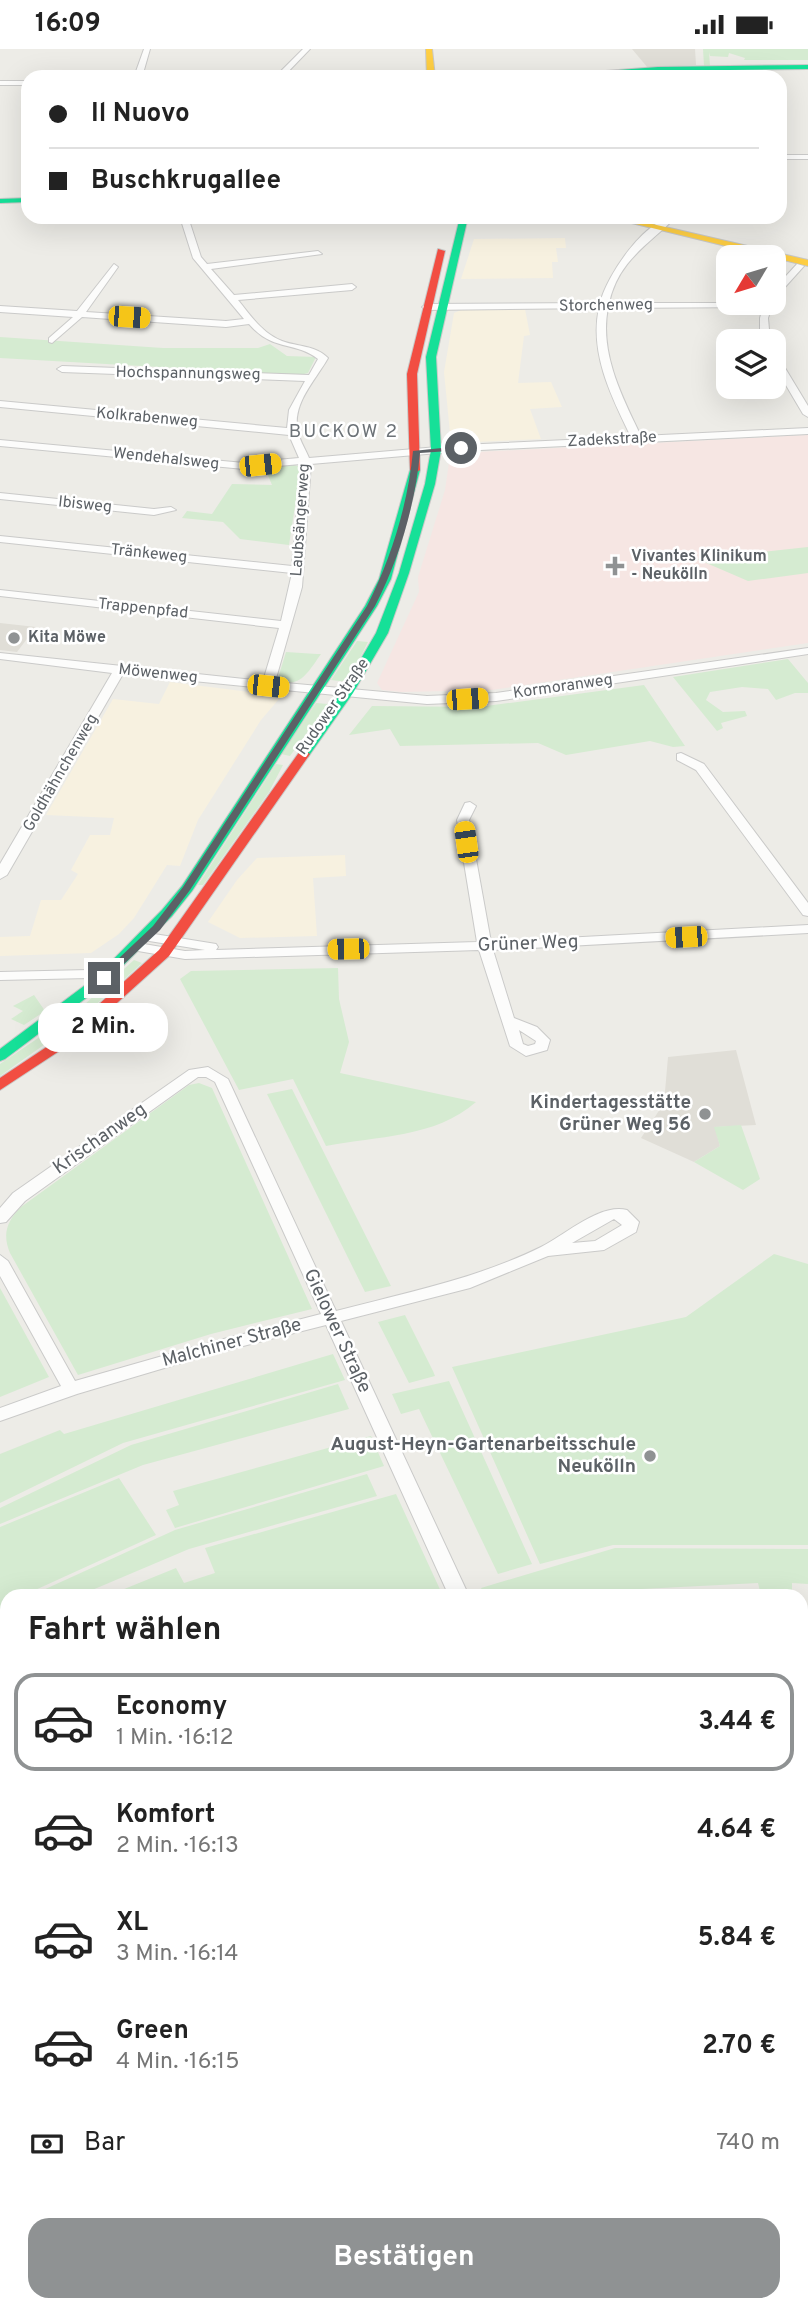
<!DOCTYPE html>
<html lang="de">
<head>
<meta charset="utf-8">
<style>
	body { margin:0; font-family:Overpass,sans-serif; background:#f2f2f2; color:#222; height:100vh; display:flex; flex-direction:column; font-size:26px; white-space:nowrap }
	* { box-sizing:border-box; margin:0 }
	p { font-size:23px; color:#767676 }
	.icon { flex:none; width:38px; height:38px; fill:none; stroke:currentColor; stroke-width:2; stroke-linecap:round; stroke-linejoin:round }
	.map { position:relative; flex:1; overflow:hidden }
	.panel { position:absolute; left:0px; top:1540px; width:808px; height:723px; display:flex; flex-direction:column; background:#fff; border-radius:21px 21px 0 0; box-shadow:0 7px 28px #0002 }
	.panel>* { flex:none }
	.top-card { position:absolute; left:21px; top:21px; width:766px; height:154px; border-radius:21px; box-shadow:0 7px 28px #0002; display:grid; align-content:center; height:154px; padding:0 28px; background:#fff }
	.needle { width:46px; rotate:232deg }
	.buttons { position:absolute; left:716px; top:196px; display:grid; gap:14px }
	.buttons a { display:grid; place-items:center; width:70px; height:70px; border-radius:14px; background:#fff; box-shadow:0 7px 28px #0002; font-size:35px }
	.end { position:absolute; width:32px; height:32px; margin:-16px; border:9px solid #5c6166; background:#fff; box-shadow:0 0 0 4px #fff }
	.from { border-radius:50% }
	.bubble { position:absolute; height:49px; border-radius:21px; background:#fff; box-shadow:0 7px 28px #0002; font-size:23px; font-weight:700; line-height:49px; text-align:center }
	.car { position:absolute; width:21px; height:42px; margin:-21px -10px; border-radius:9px; box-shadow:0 0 5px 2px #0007; background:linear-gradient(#f5c518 24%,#345 0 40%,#f5c518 0 76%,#345 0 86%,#f5c518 0) }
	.top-card b { display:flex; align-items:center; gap:24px; height:66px; font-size:26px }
	.top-card b+b { border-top:2px solid #e0e0e0 }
	.top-card i { width:18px; height:18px; background:#222 }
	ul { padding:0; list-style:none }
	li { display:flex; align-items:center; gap:21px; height:98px; margin:0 14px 10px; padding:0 14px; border:4px solid transparent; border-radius:21px }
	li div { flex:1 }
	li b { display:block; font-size:26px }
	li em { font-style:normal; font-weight:700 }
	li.current { border-color:#8f9293 }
	li>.icon { width:63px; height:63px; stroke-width:1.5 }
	h2 { padding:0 28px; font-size:32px; line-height:84px }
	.pay { display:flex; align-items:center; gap:18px; height:77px; padding:0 28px; font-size:26px }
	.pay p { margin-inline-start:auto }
	.cta { display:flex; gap:14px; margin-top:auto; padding:14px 28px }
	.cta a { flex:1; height:80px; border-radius:21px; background:#8f9293; color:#fff; font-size:28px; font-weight:700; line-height:80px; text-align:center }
	.status { display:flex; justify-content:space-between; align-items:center; height:49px; padding:0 35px; background:#fff; direction:ltr }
	.status svg { height:19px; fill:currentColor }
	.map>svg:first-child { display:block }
	.commercial { fill:#f7f1e0 }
	.education { fill:#e0ded7 }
	.medical { fill:#f6e6e3 }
	.green { fill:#d5ebd1 }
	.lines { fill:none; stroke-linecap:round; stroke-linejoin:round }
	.street-casing { stroke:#cacac9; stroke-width:2 }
	.fast-casing { stroke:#c9c9c8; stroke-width:2 }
	.slow-casing { stroke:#c9c9c8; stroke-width:2 }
	.jam-casing { stroke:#c9c9c8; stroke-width:2 }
	.street { fill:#fcfcfb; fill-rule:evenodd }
	.fast { fill:#16e098; fill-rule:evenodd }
	.slow { fill:#ffcf43; fill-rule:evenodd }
	.jam { fill:#f24e42; fill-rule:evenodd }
	.route { fill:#5c6166 }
	.poi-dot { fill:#8f9293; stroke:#fff; stroke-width:2.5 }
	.labels { text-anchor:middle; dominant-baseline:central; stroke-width:5; stroke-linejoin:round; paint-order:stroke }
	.far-street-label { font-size:16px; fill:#5c6166; stroke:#fff }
	.far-poi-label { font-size:16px; font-weight:bold; fill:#5c6166; stroke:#fff; text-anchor:start }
	.far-quarter-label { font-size:19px; letter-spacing:2px; fill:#6d7378; stroke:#fff }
	.street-label { font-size:19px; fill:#5c6166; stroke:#fff }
	.poi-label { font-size:19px; font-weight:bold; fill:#5c6166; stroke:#fff; text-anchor:end }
</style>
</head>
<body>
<div class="status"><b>16:09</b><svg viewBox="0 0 49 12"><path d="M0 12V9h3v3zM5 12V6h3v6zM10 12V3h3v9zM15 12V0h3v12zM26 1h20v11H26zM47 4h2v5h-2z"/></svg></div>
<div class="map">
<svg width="808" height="2262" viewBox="0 0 808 2262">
	<rect width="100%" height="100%" fill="#edece7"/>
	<!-- commercial -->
	<path class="commercial" d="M 565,189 L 566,199 L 556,199 L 558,213 L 552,213 L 553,229 L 461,230 L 474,190 Z
		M 525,260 L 530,286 L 524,287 L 518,334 L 551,333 L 562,358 L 530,360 L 541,390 L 451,394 L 444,323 L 454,264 L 461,261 Z
		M 170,633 L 274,646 L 279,650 L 261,671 L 198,771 L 180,817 L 167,816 L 134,869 L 119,885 L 91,904 L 0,907 L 0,888 L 30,887 L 41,851 L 61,851 L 78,825 L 71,821 L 90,786 L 110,786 L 114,769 L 46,766 L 113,650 L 159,655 Z
		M 345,806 L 346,827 L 313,829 L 317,887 L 240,889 L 208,873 L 237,831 L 257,809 Z"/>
	<!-- education -->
	<path class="education" d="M 632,0 L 695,0 L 696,16 L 648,19 Z
		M 0,574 L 36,578 L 17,603 L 0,601 Z
		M 736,1001 L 756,1076 L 715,1078 L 720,1097 L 694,1113 L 641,1089 L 664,1054 L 668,1008 Z"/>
	<!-- medical -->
	<path class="medical" d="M 808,386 L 808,594 L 492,641 L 401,643 L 382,641 L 377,634 L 419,543 L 418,528 L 445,441 L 450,407 L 459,404 Z"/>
	<!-- green -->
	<path class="green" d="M 703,0 L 808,0 L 808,11 L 744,11 L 745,9 L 729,4 L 728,8 L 710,7 L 709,3 L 710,17 L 704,17 Z
		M 0,288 L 163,299 L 258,299 L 270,295 L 287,307 L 316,308 L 308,324 L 300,326 L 0,309 Z
		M 294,416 L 301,418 L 289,496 L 240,490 L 223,473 L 182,469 L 187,462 L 212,465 L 232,435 L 272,436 L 265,419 Z
		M 808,498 L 808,524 L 748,532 L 697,510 Z
		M 357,592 L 368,593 L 348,633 L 331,631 Z
		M 286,603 L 317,605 L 321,605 C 310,620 299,643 278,629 Z
		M 788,610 L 808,634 L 808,644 L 795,644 L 776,651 L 768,640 L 742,638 L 710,643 L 706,651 L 723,663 L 745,662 L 747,667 L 721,674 L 723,679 L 717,682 L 673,628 Z
		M 644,636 L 685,697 L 673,698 L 650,692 L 566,706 L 538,694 L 400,697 L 390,680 L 349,686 L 372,657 L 479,658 Z
		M 316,654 L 328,655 L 290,707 L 281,705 Z
		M 276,715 L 283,716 L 269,743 L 203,836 L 198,836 Z
		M 134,911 L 142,914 L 79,971 L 0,1027 L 0,1015 L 75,964 Z
		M 338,919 L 339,950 L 349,993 L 340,1024 L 476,1053 C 435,1089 377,1087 326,1097 L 293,1030 L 239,1041 L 180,930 L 191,922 Z
		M 34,946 L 45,962 L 24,976 L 11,970 L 23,962 L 13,957 Z
		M 199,1034 L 212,1039 L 312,1260 L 211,1285 L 78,1326 L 10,1204 C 2,1185 7,1172 21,1158 L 189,1036 Z
		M 292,1040 L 391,1237 L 365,1243 L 267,1045 Z
		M 741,1076 L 760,1130 L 743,1141 L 694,1113 L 720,1097 L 714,1078 Z
		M 774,1205 L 808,1215 L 808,1496 L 613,1496 L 540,1515 L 452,1318 L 686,1268 Z
		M 0,1239 L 49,1328 L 0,1348 Z
		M 405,1266 L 433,1322 L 435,1327 L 409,1334 L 378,1273 Z
		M 333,1305 L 345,1331 L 123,1394 L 0,1454 L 0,1405 L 60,1381 L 64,1385 Z
		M 449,1332 L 532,1515 L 498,1525 L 419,1360 L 401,1365 L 392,1345 Z
		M 338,1335 L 349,1360 L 143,1416 L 0,1475 L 0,1459 L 131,1396 Z
		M 371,1387 L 384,1417 L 175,1479 L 166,1461 L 179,1456 L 173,1442 Z
		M 367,1425 L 377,1447 L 189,1500 L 78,1547 L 30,1547 L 175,1481 Z
		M 119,1429 L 156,1486 L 22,1547 L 7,1547 L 7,1554 L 3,1556 L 7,1561 L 7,1608 L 0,1612 L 0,1478 Z
		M 396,1445 L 443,1547 L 107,1547 L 176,1519 L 184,1534 L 215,1524 L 205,1499 Z
		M 615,1499 L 808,1500 L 808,1535 L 792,1534 L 792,1541 L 760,1542 L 758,1534 L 642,1540 L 642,1547 L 609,1547 L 608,1544 L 485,1547 L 481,1539 Z
		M 0,1929 L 7,1941 L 3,1943 L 7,1951 L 7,2040 L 0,2026 Z
		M 0,2143 L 7,2155 L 7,2234 L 0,2239 Z
		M 7,2241 L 7,2256 L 61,2256 L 64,2262 L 0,2262 L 0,2246 Z
		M 506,2256 L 616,2256 L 605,2262 L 494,2262 Z"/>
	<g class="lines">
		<!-- street casing -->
		<g class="street-casing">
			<path id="street" d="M 144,0 L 150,0 L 142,28 L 134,28 Z
				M 303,0 L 310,0 L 283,28 L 275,28 Z
				M 0,32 L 28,32 L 28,36 L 0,36 Z
				M 780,106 L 808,106 L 808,110 L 780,110 Z
				M 180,168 L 188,168 L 201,208 L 207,215 L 318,202 L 322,205 L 211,220 L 234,246 L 352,235 L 356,238 L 352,241 L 238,251 C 251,267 262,284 282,292 C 298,298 315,296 328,309 C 317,329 294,352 297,378 C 298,389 305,399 309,409 L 461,396 L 631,388 C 612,349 589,304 599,259 L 426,261 L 422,258 L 426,255 L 600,254 C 607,226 646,168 676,168 C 648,196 618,212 609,254 L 773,254 L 768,269 L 770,292 L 760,292 L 760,269 L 763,258 L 608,259 C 599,303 622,348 641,387 L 808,379 L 808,385 L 461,402 L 311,415 L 302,538 L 275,633 L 427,647 L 496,644 L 808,599 L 808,605 L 496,652 L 427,655 L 123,625 L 7,826 L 0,830 L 0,815 L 112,624 L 0,610 L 0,604 L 263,632 L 279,579 L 0,547 L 0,541 L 281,572 L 292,524 L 0,493 L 0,487 L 292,517 L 301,415 L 244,420 L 0,397 L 0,391 L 244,414 L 299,409 L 289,386 L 0,358 L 0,352 L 287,379 L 289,361 L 305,332 L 62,323 L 57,320 L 62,317 L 309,326 L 318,310 C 295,292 273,303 249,275 L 226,278 L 82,268 L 52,294 L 49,293 L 49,289 L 73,268 L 0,263 L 0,257 L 77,262 L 114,215 L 118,218 L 86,263 L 226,272 L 244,270 L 193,209 Z
				M 797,215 L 804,217 L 777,247 L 774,248 L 774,240 Z
				M 774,306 L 779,309 L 808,357 L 808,368 L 803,365 L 774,316 Z
				M 0,444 L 154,460 L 171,458 L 176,461 L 154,466 L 0,450 Z
				M 681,704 L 704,715 L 808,854 L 808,867 L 803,866 L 696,721 L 677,711 L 677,705 Z
				M 470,753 L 476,757 L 469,771 L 491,893 L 808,876 L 808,884 L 493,901 L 514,969 L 537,978 L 550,991 L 547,1001 L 526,1007 L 510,997 L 479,901 L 185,910 L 138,902 L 131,898 L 138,894 L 185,902 L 205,901 L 143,891 L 141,888 L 143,885 L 148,884 L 216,895 L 218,898 L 216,901 L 477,893 L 457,771 L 465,754 ZM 519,981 L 536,992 L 535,995 L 528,997 L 523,995 Z
				M 89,921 L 109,926 L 111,929 L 104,933 L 89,929 L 0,931 L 0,923 Z
				M 208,1018 L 228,1030 L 336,1262 C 405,1244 476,1230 541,1198 C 565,1186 600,1154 627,1161 L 639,1173 L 636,1183 L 604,1201 L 548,1207 L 470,1239 L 341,1272 L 469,1547 L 449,1547 L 326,1276 L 208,1306 L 77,1345 L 0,1372 L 0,1359 L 61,1337 L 0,1227 L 0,1206 L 8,1212 L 75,1332 L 208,1294 L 321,1265 L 215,1033 L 206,1028 L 198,1028 L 25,1152 L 6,1173 L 0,1174 L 0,1159 L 13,1144 L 189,1021 ZM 614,1170 L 622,1176 L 595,1192 L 572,1194 Z
				M 802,1568 L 808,1568 L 808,1584 L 802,1584 Z
				M 7,2070 L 7,2093 L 0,2096 L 0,2073 Z
				M 808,2238 L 808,2262 L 758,2262 L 760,2256 L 802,2256 L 802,2239 Z
				M 207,2256 L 238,2256 L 236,2262 L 205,2262 Z"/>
		</g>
		<!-- fast casing -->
		<g class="fast-casing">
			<path id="fast" d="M 808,16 L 808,20 L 658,22 L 527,28 L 658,18 Z
				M 28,149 L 28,153 L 0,154 L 0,150 Z
				M 460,168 L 468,168 L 436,308 L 441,401 L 435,435 L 409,524 L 388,584 L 353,644 L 308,708 L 300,708 L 298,705 L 341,644 L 376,584 L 399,524 L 425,435 L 431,401 L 426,308 Z
				M 415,418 L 420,421 L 391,530 L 377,557 L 192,842 L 172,867 L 106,934 L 5,1010 L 0,1012 L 0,1000 L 96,928 L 162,861 L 182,837 L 365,557 L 379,530 L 410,421 Z
				M 0,1689 L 7,1692 L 7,1718 L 0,1715 Z
				M 0,1777 L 7,1779 L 7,1806 L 0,1804 Z
				M 353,2256 L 379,2256 L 381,2262 L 355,2262 Z"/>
		</g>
		<!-- slow casing -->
		<g class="slow-casing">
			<path id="slow" d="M 426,0 L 432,0 L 435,28 L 427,28 Z
				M 607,168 L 622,168 L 808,211 L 808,217 Z"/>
		</g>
		<!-- jam casing -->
		<g class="jam-casing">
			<path id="jam" d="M 438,200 L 445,202 L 417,325 L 420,421 L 415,424 L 410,421 L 407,325 Z
				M 304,701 L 310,705 L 169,907 L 76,991 L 0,1041 L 0,1029 L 66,985 L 159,901 L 300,702 Z
				M 284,2256 L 310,2256 L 312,2262 L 286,2262 Z"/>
		</g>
		<!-- street -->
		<use href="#street" class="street"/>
		<!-- fast -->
		<use href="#fast" class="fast"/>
		<!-- slow -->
		<use href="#slow" class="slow"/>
		<!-- jam -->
		<use href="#jam" class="jam"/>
	</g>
	<!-- route -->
	<path class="route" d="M 461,397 L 464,401 L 420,404 C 415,456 399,511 375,557 L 190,841 L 160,881 L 107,931 L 100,931 L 100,927 L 153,877 L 183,838 L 367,557 C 391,510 408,455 413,402 Z"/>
	<!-- markers -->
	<g class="poi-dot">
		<path d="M611.5 506.5h7v7h7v7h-7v7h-7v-7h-7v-7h7z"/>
		<circle cx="14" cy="589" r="7"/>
		<circle cx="705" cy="1065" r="7"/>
		<circle cx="650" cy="1407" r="7"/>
	</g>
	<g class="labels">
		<!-- far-street labels -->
		<g class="far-street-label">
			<text transform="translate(606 257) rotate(-1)">Storchenweg</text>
			<text transform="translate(188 325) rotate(1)">Hochspannungsweg</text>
			<text transform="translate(147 369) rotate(5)">Kolkrabenweg</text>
			<text transform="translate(612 391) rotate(-3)">Zadekstraße</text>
			<text transform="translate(166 410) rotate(6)">Wendehalsweg</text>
			<text transform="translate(85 456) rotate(6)">Ibisweg</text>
			<text transform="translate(301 471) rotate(-86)">Laubsängerweg</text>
			<text transform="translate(149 505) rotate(6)">Tränkeweg</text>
			<text transform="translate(143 560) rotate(6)">Trappenpfad</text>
			<text transform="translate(158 625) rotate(6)">Möwenweg</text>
			<text transform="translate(563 638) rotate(-8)">Kormoranweg</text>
			<text transform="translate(333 658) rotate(-55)">Rudower Straße</text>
			<text transform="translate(61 724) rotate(-60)">Goldhähnchenweg</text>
		</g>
		<!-- far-poi labels -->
		<g class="far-poi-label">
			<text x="631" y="508">Vivantes Klinikum<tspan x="631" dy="18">- Neukölln</tspan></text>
			<text x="28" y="589">Kita Möwe</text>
		</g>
		<!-- far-quarter labels -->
		<g class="far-quarter-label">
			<text x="344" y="383">BUCKOW 2</text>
		</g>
		<!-- street labels -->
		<g class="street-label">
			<text transform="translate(528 895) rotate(-2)">Grüner Weg</text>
			<text transform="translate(100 1090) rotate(-35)">Krischanweg</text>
			<text transform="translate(337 1282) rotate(65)">Gielower Straße</text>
			<text transform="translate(232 1294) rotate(-15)">Malchiner Straße</text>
		</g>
		<!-- poi labels -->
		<g class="poi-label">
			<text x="691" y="1054">Kindertagesstätte<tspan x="691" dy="22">Grüner Weg 56</tspan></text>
			<text x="636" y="1396">August-Heyn-Gartenarbeitsschule<tspan x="636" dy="22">Neukölln</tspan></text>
		</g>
	</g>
</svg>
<div class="buttons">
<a><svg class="needle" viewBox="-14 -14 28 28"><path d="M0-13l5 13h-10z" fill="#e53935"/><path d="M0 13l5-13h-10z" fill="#767676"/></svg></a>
<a><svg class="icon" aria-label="layers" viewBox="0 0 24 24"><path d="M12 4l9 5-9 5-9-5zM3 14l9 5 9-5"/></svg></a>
</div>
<i class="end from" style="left:461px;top:399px"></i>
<i class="end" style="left:104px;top:929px"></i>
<div class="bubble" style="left:38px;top:954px;width:130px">2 Min.</div>
<i class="car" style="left:129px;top:268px;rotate:94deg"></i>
<i class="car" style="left:260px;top:416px;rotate:84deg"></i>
<i class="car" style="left:268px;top:637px;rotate:96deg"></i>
<i class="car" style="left:467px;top:650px;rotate:86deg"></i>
<i class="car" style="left:466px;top:793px;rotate:352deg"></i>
<i class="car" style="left:686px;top:888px;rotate:267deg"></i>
<i class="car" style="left:348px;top:900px;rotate:269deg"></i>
<div class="top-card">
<b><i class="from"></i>Il Nuovo</b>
<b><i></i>Buschkrugallee</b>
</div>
<section class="panel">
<h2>Fahrt wählen</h2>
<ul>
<li class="current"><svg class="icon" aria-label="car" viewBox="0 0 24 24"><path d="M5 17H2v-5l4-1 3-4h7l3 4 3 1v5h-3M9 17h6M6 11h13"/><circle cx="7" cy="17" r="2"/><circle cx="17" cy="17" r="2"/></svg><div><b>Economy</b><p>1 Min. · 16:12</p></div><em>3.44 €</em></li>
<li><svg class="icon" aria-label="car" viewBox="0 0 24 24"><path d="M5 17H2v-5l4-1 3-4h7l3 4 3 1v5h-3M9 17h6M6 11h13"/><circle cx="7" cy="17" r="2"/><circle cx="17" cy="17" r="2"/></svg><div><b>Komfort</b><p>2 Min. · 16:13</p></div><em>4.64 €</em></li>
<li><svg class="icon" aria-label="car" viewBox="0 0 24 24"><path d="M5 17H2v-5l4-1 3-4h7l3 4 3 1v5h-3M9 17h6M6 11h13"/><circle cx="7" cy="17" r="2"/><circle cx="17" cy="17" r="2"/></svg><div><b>XL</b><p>3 Min. · 16:14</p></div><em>5.84 €</em></li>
<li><svg class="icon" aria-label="car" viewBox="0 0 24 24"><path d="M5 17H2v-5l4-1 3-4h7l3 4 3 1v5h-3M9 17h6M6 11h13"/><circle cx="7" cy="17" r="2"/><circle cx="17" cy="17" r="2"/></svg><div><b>Green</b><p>4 Min. · 16:15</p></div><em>2.70 €</em></li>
</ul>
<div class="pay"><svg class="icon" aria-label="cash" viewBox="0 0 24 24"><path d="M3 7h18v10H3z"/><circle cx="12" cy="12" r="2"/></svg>Bar<p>740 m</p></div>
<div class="cta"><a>Bestätigen</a></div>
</section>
</div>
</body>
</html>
